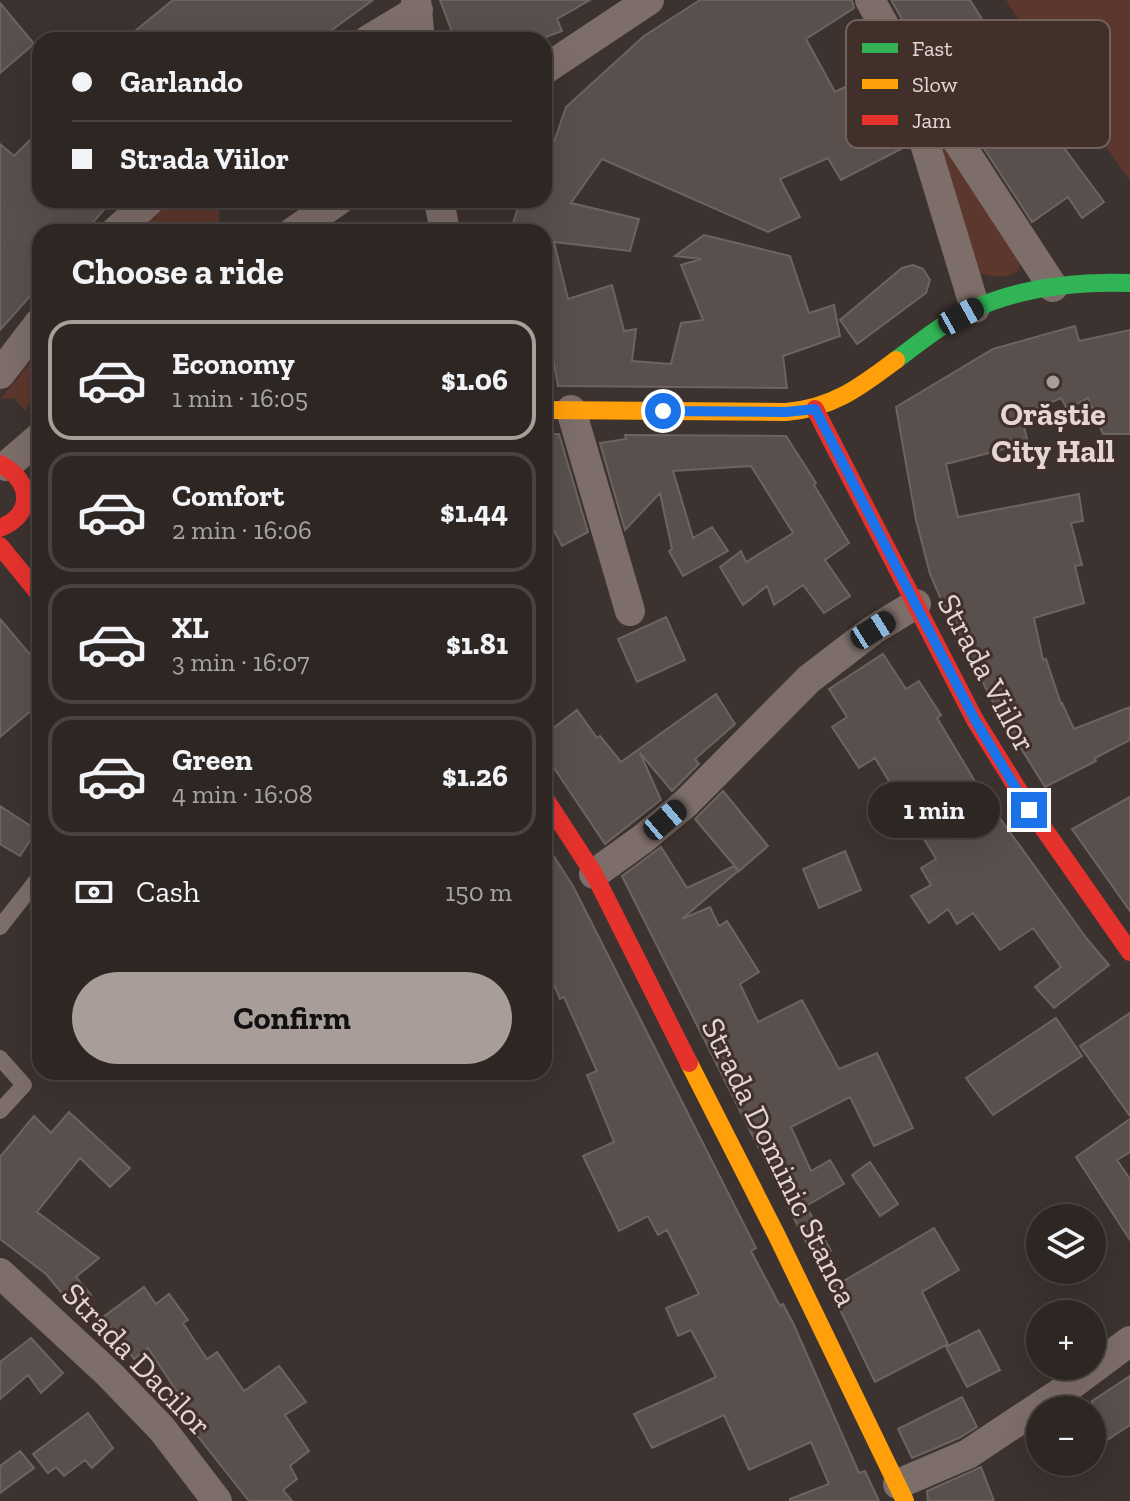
<!DOCTYPE html>
<html lang="en">
<head>
<meta charset="utf-8">
<style>
	body { margin:0; font-family:"Zilla Slab",serif; background:#393230; color:#f1f3f6; height:100vh; display:flex; flex-direction:column; font-size:30px; white-space:nowrap }
	* { box-sizing:border-box; margin:0 }
	p { font-size:26px; color:#a7a5a6 }
	.icon { flex:none; width:44px; height:44px; fill:none; stroke:currentColor; stroke-width:2; stroke-linecap:round; stroke-linejoin:round }
	.map { position:relative; flex:1; overflow:hidden }
	.sheet { position:absolute; left:32px; top:224px; width:520px; height:856px; display:flex; flex-direction:column; background:#2d2623; border-radius:24px; box-shadow:0 8px 32px #0002,0 0 0 2px #484341 }
	.sheet>* { flex:none }
	.top-card { position:absolute; left:32px; top:32px; width:520px; height:176px; border-radius:24px; box-shadow:0 8px 32px #0002,0 0 0 2px #484341; display:grid; align-content:center; height:176px; padding:0 40px; background:#2d2623 }
	.buttons { position:absolute; left:1026px; top:1204px; display:grid; gap:16px }
	.buttons a { display:grid; place-items:center; width:80px; height:80px; border-radius:50%; background:#2d2623; box-shadow:0 8px 32px #0002,0 0 0 2px #484341; font-size:40px }
	.end { position:absolute; width:36px; height:36px; margin:-18px; border:10px solid #1a73e8; background:#fff; box-shadow:0 0 0 4px #fff }
	.from { border-radius:50% }
	.bubble { position:absolute; height:56px; border-radius:28px; background:#2d2623; box-shadow:0 8px 32px #0002,0 0 0 2px #484341; font-size:26px; font-weight:800; line-height:56px; text-align:center }
	.car { position:absolute; width:24px; height:48px; margin:-24px -12px; border-radius:10px; box-shadow:0 0 6px 2px #0007; background:linear-gradient(#222 24%,#8ab4d8 0 40%,#222 0 76%,#8ab4d8 0 86%,#222 0) }
	.top-card b { display:flex; align-items:center; gap:28px; height:76px; font-size:30px }
	.top-card b+b { border-top:2px solid #484341 }
	.top-card i { width:20px; height:20px; background:#f1f3f6 }
	ul { padding:0; list-style:none }
	li { display:flex; align-items:center; gap:24px; height:120px; margin:0 16px 12px; padding:0 24px; border:4px solid #484341; border-radius:24px }
	li div { flex:1 }
	li b { display:block; font-size:30px }
	li em { font-style:normal; font-weight:800 }
	li.active { border-color:#a99d9a }
	li>.icon { width:72px; height:72px; stroke-width:1.5 }
	h2 { padding:0 40px; font-size:36px; line-height:96px }
	.pay { display:flex; align-items:center; gap:20px; height:88px; padding:0 40px; font-size:30px }
	.pay p { margin-inline-start:auto }
	.action { display:flex; gap:16px; margin-top:auto; padding:16px 40px }
	.action a { flex:1; height:92px; border-radius:48px; background:#a99d9a; color:#111; font-size:32px; font-weight:800; line-height:92px; text-align:center }
	.map>svg:first-child { display:block }
	.green { fill:#5c372d }
	.building { fill:#59504e; stroke:#6c6460; stroke-width:2 }
	.lines { fill:none; stroke-linecap:round; stroke-linejoin:round }
	.lane { stroke:#7e6e69; stroke-width:16 }
	.street { stroke:#7e6e69; stroke-width:30 }
	.fast { stroke:#30b455; stroke-width:18 }
	.slow { stroke:#ff9f0a; stroke-width:18 }
	.jam { stroke:#e5322d; stroke-width:18 }
	.route { stroke:#1a73e8; stroke-width:10 }
	.poi-dot { fill:#a99d9a; stroke:#412f2a; stroke-width:3 }
	.labels { text-anchor:middle; dominant-baseline:central; stroke-width:6; stroke-linejoin:round; paint-order:stroke }
	.poi-label { font-size:32px; font-weight:bold; fill:#e3d6d3; stroke:#412f2a }
	.street-label { font-size:32px; fill:#e3d6d3; stroke:#412f2a }
	.key { fill:#412f2a; stroke:#72615d; stroke-width:2 }
	.key-label { font-size:22px; fill:#e3d6d3 }
</style>
</head>
<body>
<div class="map">
<svg width="1130" height="1501" viewBox="0 0 1130 1501">
	<rect width="100%" height="100%" fill="#3c322f"/>
	<!-- green -->
	<path class="green" d="M 1006,0 L 1130,0 L 1130,181 L 1026,32 Z
		M 945,138 L 1020,263 L 1019,270 C 1006,281 993,276 977,273 L 936,140 Z
		M 171,200 L 215,200 C 221,211 220,220 217,232 L 133,232 L 143,222 Z
		M 40,351 L 40,388 L 25,411 L 14,398 L 0,399 Z"/>
	<!-- building -->
	<path class="building" d="M 173,0 L 373,0 L 318,40 L 124,40 Z
		M 440,0 L 590,0 L 557,19 L 562,31 L 538,40 L 455,40 Z
		M 700,0 L 852,0 L 854,8 L 806,39 L 835,92 L 874,73 L 901,149 L 841,180 L 828,158 L 780,179 L 800,217 L 768,232 L 602,159 L 571,203 L 639,219 L 630,251 L 554,242 L 568,299 L 612,285 L 624,331 L 636,329 L 632,361 L 671,364 L 681,323 L 703,320 L 681,265 L 701,259 L 675,256 L 704,235 L 790,256 L 809,313 L 834,305 L 840,336 L 783,356 L 787,388 L 558,386 L 550,341 L 544,342 L 544,232 L 510,232 L 519,205 L 527,200 L 544,200 L 544,171 L 566,107 L 644,36 Z
		M 891,0 L 970,0 L 988,29 L 928,63 L 922,58 L 914,44 L 906,26 Z
		M 0,3 L 34,44 L 0,73 Z
		M 1037,90 L 1066,137 L 1059,141 L 1104,202 L 1082,218 L 1068,197 L 1032,222 L 972,130 Z
		M 40,130 L 40,200 L 112,200 L 85,232 L 40,232 L 40,285 L 0,330 L 0,144 L 14,156 Z
		M 913,265 L 923,269 L 930,280 L 926,293 L 857,344 L 840,320 L 902,268 Z
		M 1075,326 L 1079,341 L 1130,330 L 1130,434 L 1103,434 L 1088,398 L 1067,409 L 1061,398 L 1021,415 L 1028,443 L 946,464 L 958,517 L 1079,494 L 1083,521 L 1071,523 L 1082,565 L 1075,566 L 1084,603 L 1034,618 L 1043,660 L 1046,659 L 1061,704 L 1062,703 L 1074,729 L 1130,707 L 1130,740 L 1095,758 L 1096,761 L 1045,787 L 996,708 L 947,613 L 930,574 L 916,520 L 896,407 L 993,349 Z
		M 544,434 L 559,434 L 588,532 L 562,546 L 544,511 Z
		M 625,435 L 786,436 L 816,483 L 814,485 L 849,543 L 825,560 L 850,596 L 824,613 L 803,585 L 774,605 L 767,586 L 743,605 L 720,567 L 741,551 L 746,562 L 793,533 L 751,466 L 673,471 L 693,538 L 712,527 L 728,551 L 683,576 L 669,551 L 672,549 L 660,493 L 625,530 L 600,443 L 626,439 Z
		M 666,617 L 685,660 L 637,682 L 618,639 Z
		M 0,619 L 40,666 L 40,703 L 0,737 Z
		M 883,654 L 906,689 L 919,681 L 941,715 L 937,718 L 997,818 L 999,817 L 1087,939 L 1109,965 L 1054,1008 L 1035,987 L 1061,967 L 1033,928 L 1000,950 L 973,913 L 957,924 L 948,909 L 929,923 L 911,896 L 931,885 L 921,868 L 936,859 L 875,758 L 859,768 L 832,727 L 847,717 L 829,689 Z
		M 716,694 L 735,724 L 695,759 L 699,764 L 672,791 L 640,753 L 661,800 L 605,844 L 544,753 L 544,735 L 577,710 L 597,738 L 600,736 L 621,762 Z
		M 723,791 L 768,846 L 739,871 L 695,819 Z
		M 1130,797 L 1130,911 L 1072,829 Z
		M 0,806 L 37,830 L 20,856 L 0,844 Z
		M 544,841 L 573,886 L 756,1248 L 751,1251 L 780,1306 L 783,1304 L 794,1325 L 859,1473 L 865,1471 L 879,1501 L 790,1501 L 790,1499 L 829,1484 L 811,1442 L 749,1470 L 724,1415 L 652,1448 L 634,1414 L 716,1377 L 691,1330 L 678,1336 L 666,1308 L 699,1294 L 667,1230 L 658,1235 L 648,1216 L 619,1231 L 583,1156 L 614,1142 L 587,1075 L 597,1071 L 564,997 L 560,999 L 544,961 Z
		M 661,847 L 687,888 L 734,866 L 738,871 L 682,919 L 710,907 L 719,926 L 727,921 L 759,972 L 740,984 L 758,1022 L 802,1000 L 839,1069 L 877,1053 L 913,1128 L 874,1146 L 850,1097 L 791,1127 L 811,1171 L 830,1160 L 844,1184 L 806,1206 L 831,1251 L 816,1262 L 622,876 Z
		M 845,851 L 861,890 L 819,908 L 803,869 Z
		M 1130,1013 L 1130,1116 L 1080,1046 Z
		M 1056,1018 L 1082,1056 L 993,1115 L 966,1078 Z
		M 69,1112 L 130,1168 L 110,1187 L 80,1158 L 37,1212 L 99,1258 L 76,1277 L 91,1295 L 75,1309 L 46,1274 L 0,1239 L 0,1157 L 34,1116 L 51,1133 Z
		M 1130,1119 L 1130,1152 L 1117,1160 L 1130,1179 L 1130,1240 L 1076,1157 Z
		M 870,1162 L 898,1204 L 880,1216 L 852,1175 Z
		M 934,1228 L 959,1270 L 922,1292 L 948,1344 L 875,1382 L 830,1289 Z
		M 144,1287 L 156,1304 L 169,1294 L 188,1320 L 183,1323 L 207,1359 L 217,1352 L 244,1391 L 279,1366 L 306,1402 L 285,1415 L 309,1451 L 290,1466 L 297,1479 L 283,1490 L 292,1501 L 249,1501 L 192,1429 L 198,1424 L 148,1348 L 134,1359 L 103,1317 Z
		M 979,1330 L 1000,1370 L 967,1387 L 946,1347 Z
		M 31,1338 L 63,1373 L 41,1393 L 28,1375 L 0,1399 L 0,1362 Z
		M 1130,1376 L 1130,1425 L 1092,1450 L 1092,1401 Z
		M 962,1397 L 977,1427 L 959,1438 L 912,1458 L 898,1429 Z
		M 88,1413 L 113,1448 L 92,1468 L 85,1460 L 64,1476 L 56,1467 L 48,1473 L 33,1454 Z
		M 20,1451 L 34,1468 L 0,1493 L 0,1466 Z
		M 981,1467 L 994,1501 L 928,1501 L 927,1491 Z"/>
	<g class="lines">
		<!-- lane -->
		<path class="lane" d="M 0,927 L 40,876
			M 0,1058 L 24,1085 L 0,1111"/>
		<!-- street -->
		<path class="street" d="M 416,0 L 420,40
			M 870,0 L 895,45 L 975,308
			M 368,40 L 418,10
			M 544,70 L 649,0
			M 914,74 L 1053,287
			M 439,200 L 445,232
			M 115,232 L 150,200
			M 293,232 L 339,200
			M 0,374 L 40,322
			M 571,410 L 630,611
			M 6,466 L 40,437
			M 594,874 L 644,838 L 686,803 L 809,679 L 873,630 L 916,604
			M 0,1273 L 109,1374 L 162,1429 L 217,1501
			M 898,1484 L 968,1454 L 1063,1391 L 1130,1341"/>
		<!-- fast -->
		<path class="fast" d="M 896,360 C 919,343 942,324 967,312 C 1018,287 1074,281 1130,283"/>
		<!-- slow -->
		<path class="slow" d="M 544,410 L 786,412 C 833,408 860,387 896,360
			M 689,1063 L 777,1236 L 905,1501"/>
		<!-- jam -->
		<path class="jam" d="M 815,409 L 975,720 L 1030,809 L 1130,952
			M 0,464 C 32,480 35,514 0,528
			M 0,546 L 40,595
			M 544,797 L 594,874 L 689,1063"/>
	</g>
	<g class="lines">
		<!-- route -->
		<path class="route" d="M 663,411 L 786,412 L 815,409 L 975,720 L 1029,810"/>
	</g>
	<!-- markers -->
	<circle class="poi-dot" cx="1053" cy="382" r="8"/>
	<g class="labels">
		<!-- poi labels -->
		<g class="poi-label">
			<text x="1053" y="414">Orăștie<tspan x="1053" dy="37">City Hall</tspan></text>
		</g>
		<!-- street labels -->
		<g class="street-label">
			<text transform="translate(987 673) rotate(62)">Strada Viilor</text>
			<text transform="translate(780 1162) rotate(64)">Strada Dominic Stanca</text>
			<text transform="translate(137 1359) rotate(46)">Strada Dacilor</text>
		</g>
	</g>
	<!-- legend -->
	<rect x="846" y="20" width="264" height="128" rx="12" class="key"/>
	<rect x="862" y="43" width="36" height="10" fill="#30b455"/>
	<rect x="862" y="79" width="36" height="10" fill="#ff9f0a"/>
	<rect x="862" y="115" width="36" height="10" fill="#e5322d"/>
	<g class="key-label">
		<text x="912" y="56">Fast</text>
		<text x="912" y="92">Slow</text>
		<text x="912" y="128">Jam</text>
	</g>
</svg>
<div class="buttons">
<a><svg class="icon" aria-label="layers" viewBox="0 0 24 24"><path d="M12 4l9 5-9 5-9-5zM3 14l9 5 9-5"/></svg></a>
<a>+</a>
<a>−</a>
</div>
<i class="end from" style="left:663px;top:411px"></i>
<i class="end" style="left:1029px;top:810px"></i>
<div class="bubble" style="left:868px;top:782px;width:132px">1 min</div>
<i class="car" style="left:961px;top:316px;rotate:61deg"></i>
<i class="car" style="left:873px;top:630px;rotate:58deg"></i>
<i class="car" style="left:665px;top:820px;rotate:50deg"></i>
<div class="top-card">
<b><i class="from"></i>Garlando</b>
<b><i></i>Strada Viilor</b>
</div>
<section class="sheet">
<h2>Choose a ride</h2>
<ul>
<li class="active"><svg class="icon" aria-label="car" viewBox="0 0 24 24"><path d="M5 17H2v-5l4-1 3-4h7l3 4 3 1v5h-3M9 17h6M6 11h13"/><circle cx="7" cy="17" r="2"/><circle cx="17" cy="17" r="2"/></svg><div><b>Economy</b><p>1 min · 16:05</p></div><em>$1.06</em></li>
<li><svg class="icon" aria-label="car" viewBox="0 0 24 24"><path d="M5 17H2v-5l4-1 3-4h7l3 4 3 1v5h-3M9 17h6M6 11h13"/><circle cx="7" cy="17" r="2"/><circle cx="17" cy="17" r="2"/></svg><div><b>Comfort</b><p>2 min · 16:06</p></div><em>$1.44</em></li>
<li><svg class="icon" aria-label="car" viewBox="0 0 24 24"><path d="M5 17H2v-5l4-1 3-4h7l3 4 3 1v5h-3M9 17h6M6 11h13"/><circle cx="7" cy="17" r="2"/><circle cx="17" cy="17" r="2"/></svg><div><b>XL</b><p>3 min · 16:07</p></div><em>$1.81</em></li>
<li><svg class="icon" aria-label="car" viewBox="0 0 24 24"><path d="M5 17H2v-5l4-1 3-4h7l3 4 3 1v5h-3M9 17h6M6 11h13"/><circle cx="7" cy="17" r="2"/><circle cx="17" cy="17" r="2"/></svg><div><b>Green</b><p>4 min · 16:08</p></div><em>$1.26</em></li>
</ul>
<div class="pay"><svg class="icon" aria-label="cash" viewBox="0 0 24 24"><path d="M3 7h18v10H3z"/><circle cx="12" cy="12" r="2"/></svg>Cash<p>150 m</p></div>
<div class="action"><a>Confirm</a></div>
</section>
</div>
</body>
</html>
